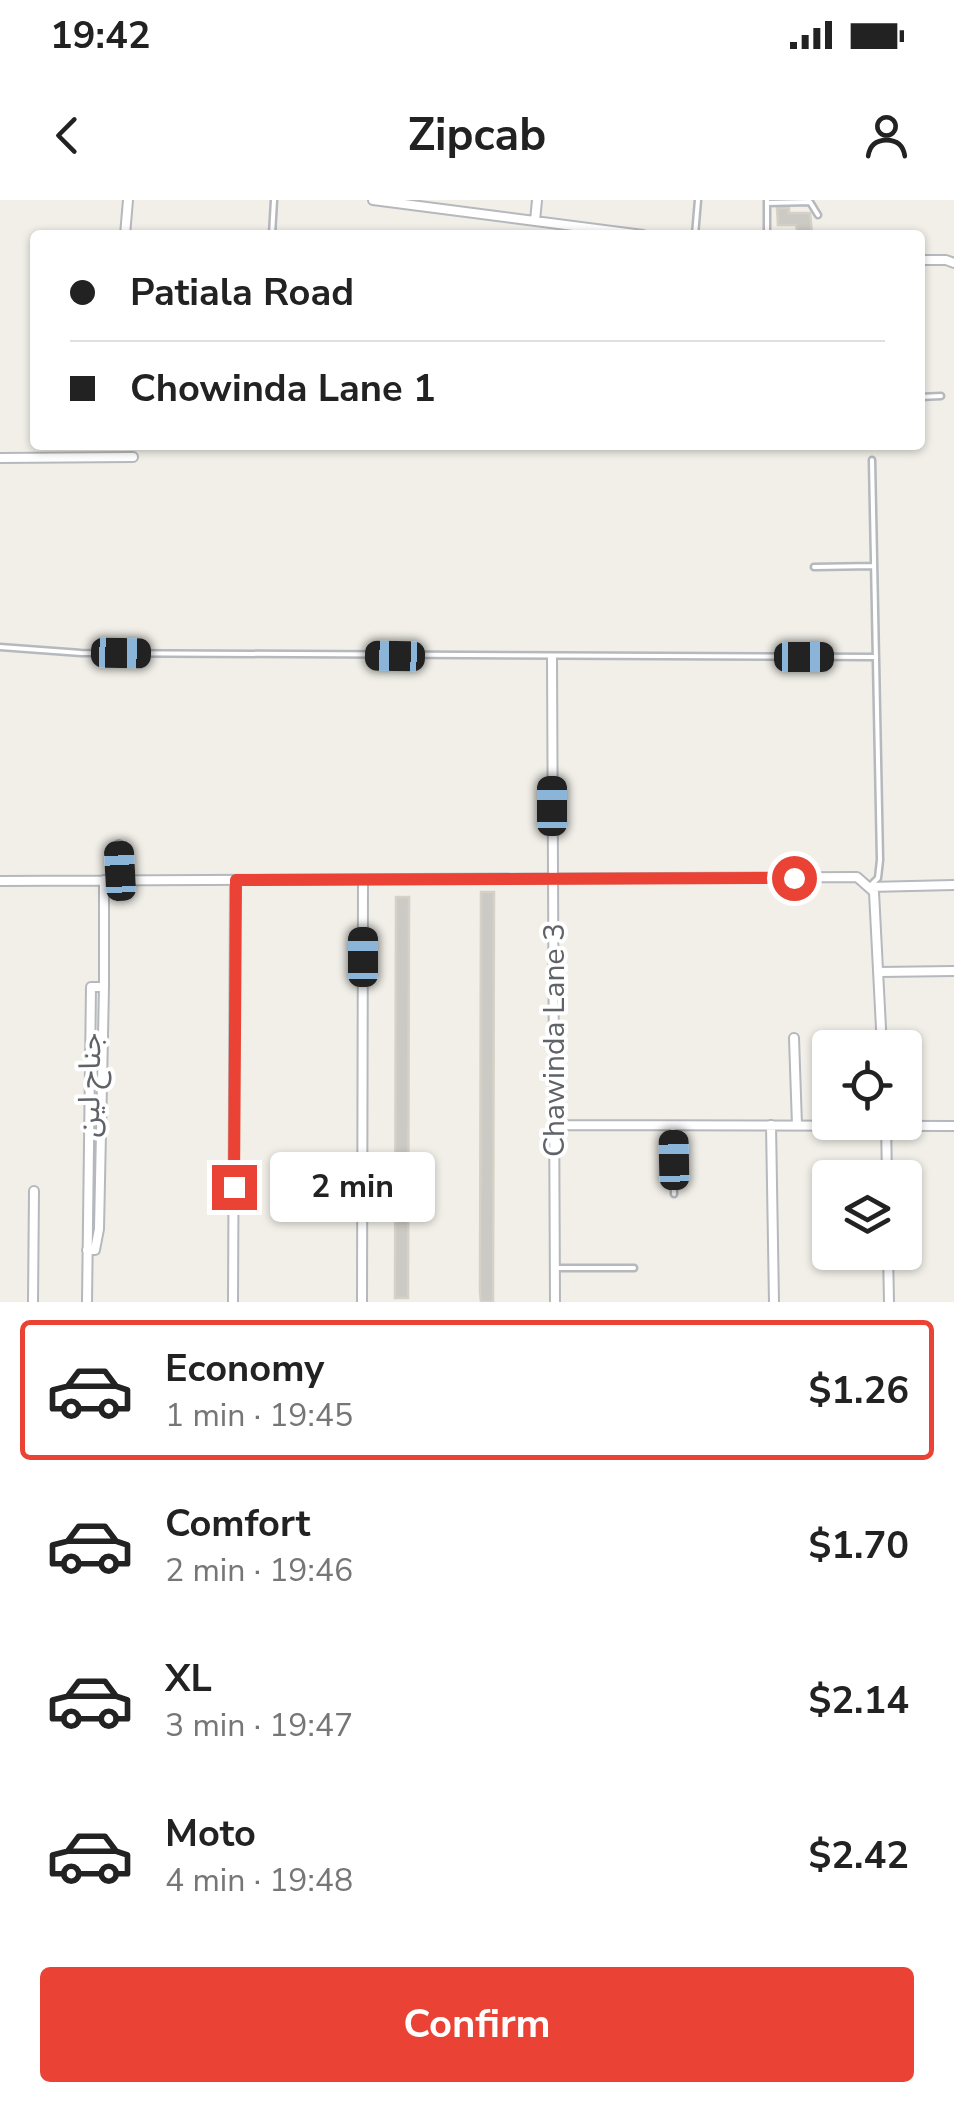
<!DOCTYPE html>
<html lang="en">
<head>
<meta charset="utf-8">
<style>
	body { margin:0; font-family:"Nunito Sans","Noto Sans Arabic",sans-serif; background:#f2f2f2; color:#222; height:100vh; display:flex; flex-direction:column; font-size:38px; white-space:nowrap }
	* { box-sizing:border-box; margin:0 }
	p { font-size:32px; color:#767676 }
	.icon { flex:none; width:55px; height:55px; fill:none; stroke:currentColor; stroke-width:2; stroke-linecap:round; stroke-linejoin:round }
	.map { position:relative; height:1102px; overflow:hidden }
	.drawer { display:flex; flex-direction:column; background:#fff; flex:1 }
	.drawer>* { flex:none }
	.guide { position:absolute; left:30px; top:30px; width:895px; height:220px; border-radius:10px; box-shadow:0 2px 8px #0004; display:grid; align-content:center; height:220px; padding:0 40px; background:#fff }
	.controls { position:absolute; left:812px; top:830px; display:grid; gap:20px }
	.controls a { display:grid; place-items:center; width:110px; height:110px; border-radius:10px; background:#fff; box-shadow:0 2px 8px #0004; font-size:50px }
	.end { position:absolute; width:45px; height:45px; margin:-22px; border:12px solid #ea4335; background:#fff; box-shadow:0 0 0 5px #fff }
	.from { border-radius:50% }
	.bubble { position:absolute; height:70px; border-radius:10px; background:#fff; box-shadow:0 2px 8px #0004; font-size:32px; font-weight:700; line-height:70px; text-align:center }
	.car { position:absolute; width:30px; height:60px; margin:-30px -15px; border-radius:12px; box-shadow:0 0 8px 2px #0007; background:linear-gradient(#222 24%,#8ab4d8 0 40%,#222 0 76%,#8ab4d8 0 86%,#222 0) }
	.guide b { display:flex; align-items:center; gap:35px; height:95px; font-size:38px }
	.guide b+b { border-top:2px solid #e0e0e0 }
	.guide i { width:25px; height:25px; background:#222 }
	ul { padding:18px 0 0; list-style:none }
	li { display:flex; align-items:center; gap:30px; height:140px; margin:0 20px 15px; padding:0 20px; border:5px solid transparent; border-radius:10px }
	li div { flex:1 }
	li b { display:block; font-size:38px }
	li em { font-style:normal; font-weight:700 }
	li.current { border-color:#ea4335 }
	li>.icon { width:90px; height:90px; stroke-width:1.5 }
	.primary-button { display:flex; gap:20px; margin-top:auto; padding:20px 40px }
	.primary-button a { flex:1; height:115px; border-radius:10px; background:#ea4335; color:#fff; font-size:40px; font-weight:700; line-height:115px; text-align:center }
	.status { display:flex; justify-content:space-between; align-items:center; height:70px; padding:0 50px; background:#fff; direction:ltr }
	.status svg { height:28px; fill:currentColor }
	header { display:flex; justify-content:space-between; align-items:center; height:130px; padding:0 40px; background:#fff; font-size:45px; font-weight:700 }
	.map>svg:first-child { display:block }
	.building { fill:#cccac5; stroke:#d6d1c6; stroke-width:2.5 }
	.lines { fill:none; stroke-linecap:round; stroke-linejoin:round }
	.service-casing { stroke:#b5b8bc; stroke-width:9 }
	.minor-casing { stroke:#b5b8bc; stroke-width:12 }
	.service { stroke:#fff; stroke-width:4 }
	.minor { stroke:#fff; stroke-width:8 }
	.route { stroke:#ea4335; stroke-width:12 }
	.labels { text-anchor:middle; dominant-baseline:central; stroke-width:8; stroke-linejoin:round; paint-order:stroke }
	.street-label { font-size:30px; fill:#5f6368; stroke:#fff }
</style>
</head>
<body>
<div class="status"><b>19:42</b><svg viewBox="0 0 49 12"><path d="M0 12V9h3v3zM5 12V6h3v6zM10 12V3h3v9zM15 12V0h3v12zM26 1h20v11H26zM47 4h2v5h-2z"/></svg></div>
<header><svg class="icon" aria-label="back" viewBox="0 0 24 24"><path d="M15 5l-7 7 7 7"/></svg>Zipcab<svg class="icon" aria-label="person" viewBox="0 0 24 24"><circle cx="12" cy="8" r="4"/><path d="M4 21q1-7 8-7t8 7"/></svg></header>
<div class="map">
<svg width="954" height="1102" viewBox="0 0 954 1102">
	<rect width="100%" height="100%" fill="#f1efe8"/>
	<!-- building -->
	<path class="building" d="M 777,8 L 789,8 L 789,13 L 810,13 L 812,33 L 797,31 L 796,25 L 778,25 Z
		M 481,692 L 494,692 L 493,1102 L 481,1102 L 480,1092 Z
		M 396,697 L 409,697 L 408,1098 L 395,1098 Z"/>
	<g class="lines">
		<!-- service casing -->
		<g class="service-casing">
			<path id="service" d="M 767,3 L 810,2 L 818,15
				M 272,35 L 274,0
				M 695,35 L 698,0
				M 767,35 L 767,0
				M 920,197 L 941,196
				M 872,260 L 880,660 L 878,678 L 872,684
				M 814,367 L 874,366
				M 0,447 L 81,453 L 876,457
				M 673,925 L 674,994
				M 555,1068 L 634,1068"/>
		</g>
		<!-- minor casing -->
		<g class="minor-casing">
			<path id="minor" d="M 373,0 L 643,35
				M 535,21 L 537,0
				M 125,35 L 128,0
				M 920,60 L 946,60 L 954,63
				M 0,258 L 133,257
				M 552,458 L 555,1102
				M 119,645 L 120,680
				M 0,681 L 857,677 L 874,692 L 882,848
				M 869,687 L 954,685
				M 879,772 L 954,771
				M 794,838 L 797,925
				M 886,922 L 887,978
				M 555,925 L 954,926
				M 771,925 L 774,1102
				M 87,1050 L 95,1050 L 99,1029 L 104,787
				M 888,1052 L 889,1102
				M 33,1102 L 34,991
				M 87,1102 L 91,787 L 104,787 L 104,680
				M 233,1102 L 235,681
				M 362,1102 L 363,680"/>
		</g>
		<!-- service -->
		<use href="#service" class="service"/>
		<!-- minor -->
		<use href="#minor" class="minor"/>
	</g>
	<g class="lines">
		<!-- route -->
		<path class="route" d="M 234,987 L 236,680 L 794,678"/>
	</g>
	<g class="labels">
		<!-- street labels -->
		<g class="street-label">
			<text transform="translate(554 840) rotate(-90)">Chawinda Lane 3</text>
			<text transform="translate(90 885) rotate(-89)">جناح لین</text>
		</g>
	</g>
</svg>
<div class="controls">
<a><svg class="icon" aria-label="locate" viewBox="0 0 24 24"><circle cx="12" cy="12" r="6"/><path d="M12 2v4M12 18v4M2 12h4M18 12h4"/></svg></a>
<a><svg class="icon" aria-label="layers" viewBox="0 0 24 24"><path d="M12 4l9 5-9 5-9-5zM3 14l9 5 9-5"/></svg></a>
</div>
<i class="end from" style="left:794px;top:678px"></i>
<i class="end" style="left:234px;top:987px"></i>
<div class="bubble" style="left:270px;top:952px;width:165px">2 min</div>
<i class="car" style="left:121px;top:453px;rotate:91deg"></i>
<i class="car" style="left:395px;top:456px;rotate:271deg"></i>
<i class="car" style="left:804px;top:457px;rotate:90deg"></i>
<i class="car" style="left:552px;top:606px;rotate:0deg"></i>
<i class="car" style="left:120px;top:671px;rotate:357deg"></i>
<i class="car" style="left:363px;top:757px;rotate:0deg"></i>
<i class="car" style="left:674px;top:960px;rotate:359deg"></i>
<div class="guide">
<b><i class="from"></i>Patiala Road</b>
<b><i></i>Chowinda Lane 1</b>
</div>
</div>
<section class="drawer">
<ul>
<li class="current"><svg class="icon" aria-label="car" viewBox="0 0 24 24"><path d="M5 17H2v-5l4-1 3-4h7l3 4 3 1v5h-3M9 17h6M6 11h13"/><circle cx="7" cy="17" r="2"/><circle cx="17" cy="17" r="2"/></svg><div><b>Economy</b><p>1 min · 19:45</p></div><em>$1.26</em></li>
<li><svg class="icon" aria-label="car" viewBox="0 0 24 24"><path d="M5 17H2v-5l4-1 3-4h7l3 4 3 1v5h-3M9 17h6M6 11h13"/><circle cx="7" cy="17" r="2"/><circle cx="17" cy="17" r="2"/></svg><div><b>Comfort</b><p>2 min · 19:46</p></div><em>$1.70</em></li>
<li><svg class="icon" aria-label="car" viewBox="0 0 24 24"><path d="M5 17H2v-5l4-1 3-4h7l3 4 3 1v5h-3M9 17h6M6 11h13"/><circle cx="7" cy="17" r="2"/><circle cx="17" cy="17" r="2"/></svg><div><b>XL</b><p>3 min · 19:47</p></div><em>$2.14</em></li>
<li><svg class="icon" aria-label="car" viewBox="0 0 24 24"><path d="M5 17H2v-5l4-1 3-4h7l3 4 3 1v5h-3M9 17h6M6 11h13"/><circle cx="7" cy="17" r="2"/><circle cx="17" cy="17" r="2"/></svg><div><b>Moto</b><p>4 min · 19:48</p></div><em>$2.42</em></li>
</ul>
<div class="primary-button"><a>Confirm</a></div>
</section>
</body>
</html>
